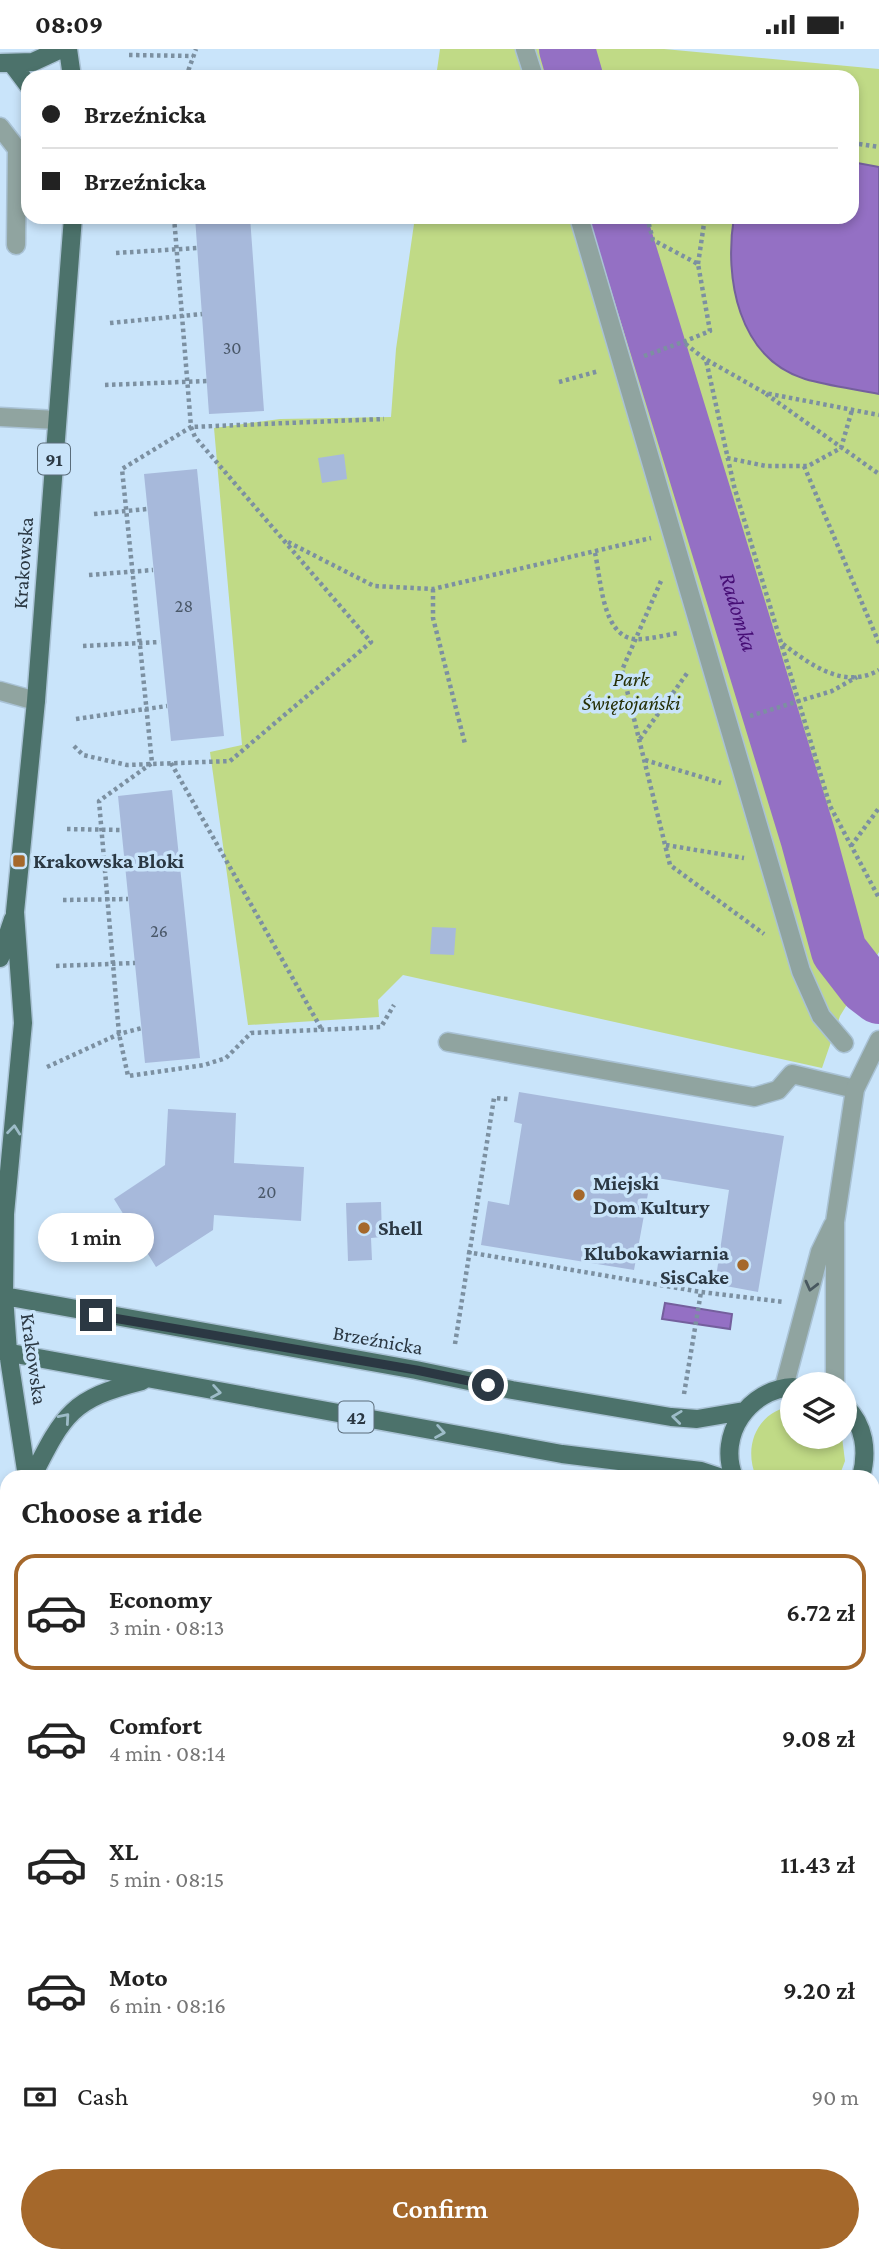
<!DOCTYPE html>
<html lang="en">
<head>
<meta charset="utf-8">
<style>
	body { margin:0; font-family:"Crimson Pro",serif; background:#f6f6f6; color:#222; height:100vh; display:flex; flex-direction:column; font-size:26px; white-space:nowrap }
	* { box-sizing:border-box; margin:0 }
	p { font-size:23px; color:#767676 }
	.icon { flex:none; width:38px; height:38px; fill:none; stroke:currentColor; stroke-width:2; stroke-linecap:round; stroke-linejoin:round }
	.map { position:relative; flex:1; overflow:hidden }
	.side { position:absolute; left:0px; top:1421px; width:880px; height:793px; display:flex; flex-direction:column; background:#fff; border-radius:21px 21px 0 0; box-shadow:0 4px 10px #0003 }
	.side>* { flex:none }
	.banner { position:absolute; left:21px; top:21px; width:838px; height:154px; border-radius:21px; box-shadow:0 4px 10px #0003; display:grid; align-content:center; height:154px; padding:0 21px; background:#fff }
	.tools { position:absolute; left:780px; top:1323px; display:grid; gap:14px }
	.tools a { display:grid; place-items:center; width:77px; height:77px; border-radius:50%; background:#fff; box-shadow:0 4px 10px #0003; font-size:35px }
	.end { position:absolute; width:32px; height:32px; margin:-16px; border:9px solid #2b3843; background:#fff; box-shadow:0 0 0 4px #fff }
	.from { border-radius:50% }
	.bubble { position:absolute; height:49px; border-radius:24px; background:#fff; box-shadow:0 4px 10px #0003; font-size:23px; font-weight:600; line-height:49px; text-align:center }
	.banner b { display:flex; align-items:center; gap:24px; height:66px; font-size:26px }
	.banner b+b { border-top:2px solid #e0e0e0 }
	.banner i { width:18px; height:18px; background:#222 }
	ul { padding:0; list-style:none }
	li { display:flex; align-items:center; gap:21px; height:116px; margin:0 14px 10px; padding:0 7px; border:4px solid transparent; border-radius:21px }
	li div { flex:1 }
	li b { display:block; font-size:26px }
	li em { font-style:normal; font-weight:600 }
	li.on { border-color:#a5682b }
	li>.icon { width:63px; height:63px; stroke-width:1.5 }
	h2 { padding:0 21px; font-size:32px; line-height:84px }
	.pay { display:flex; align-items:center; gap:18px; height:77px; padding:0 21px; font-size:26px }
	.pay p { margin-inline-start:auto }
	.button { display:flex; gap:14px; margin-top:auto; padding:14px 21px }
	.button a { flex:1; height:80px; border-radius:42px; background:#a5682b; color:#fff; font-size:28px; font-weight:600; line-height:80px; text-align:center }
	.status { display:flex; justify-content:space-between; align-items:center; height:49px; padding:0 35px; background:#fff; direction:ltr }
	.status svg { height:19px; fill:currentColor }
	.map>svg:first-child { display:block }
	.green { fill:#c0da86 }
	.water { fill:#9470c4; stroke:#745f9d; stroke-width:2 }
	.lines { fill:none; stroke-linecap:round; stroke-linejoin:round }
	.river { stroke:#9470c4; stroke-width:56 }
	.building { fill:#a7b9db }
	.service-casing { stroke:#a9c2d5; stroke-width:21 }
	.pedestrian-casing { stroke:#a9c2d5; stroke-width:21 }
	.minor-casing { stroke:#a9c2d5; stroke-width:21 }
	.tertiary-casing { stroke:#a9c2d5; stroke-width:21 }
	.primary-casing { stroke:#a9c2d5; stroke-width:21 }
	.path { stroke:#7c90a1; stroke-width:4.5; stroke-dasharray:3.5 3.5; stroke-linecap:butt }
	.service { stroke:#90a4a0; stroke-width:18 }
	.pedestrian { stroke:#90a4a0; stroke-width:18 }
	.minor { stroke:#90a4a0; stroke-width:18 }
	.tertiary { stroke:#90a4a0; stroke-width:18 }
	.primary { stroke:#4c726b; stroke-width:18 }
	.oneway { stroke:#9dbcc8 }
	.oneway2 { stroke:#49585f }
	.route { stroke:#2b3843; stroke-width:9 }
	.poi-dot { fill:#a5682b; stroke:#c9e4fa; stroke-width:2.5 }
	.labels { text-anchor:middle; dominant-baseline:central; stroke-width:7; stroke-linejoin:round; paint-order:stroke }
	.number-label { font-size:18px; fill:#4a5869 }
	.shield { fill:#c9e4fa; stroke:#5a6c7a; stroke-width:2 }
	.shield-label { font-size:19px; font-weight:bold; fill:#2b3843 }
	.street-label { font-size:21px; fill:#2b3843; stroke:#c9e4fa }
	.park-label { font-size:21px; font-style:italic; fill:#252f05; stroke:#c9e4fa }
	.poi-label { font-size:21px; font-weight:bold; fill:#2b3843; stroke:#c9e4fa; text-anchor:start }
	.water-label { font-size:23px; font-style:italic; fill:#460d75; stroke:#c9e4fa }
</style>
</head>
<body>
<div class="status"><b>08:09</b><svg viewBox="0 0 49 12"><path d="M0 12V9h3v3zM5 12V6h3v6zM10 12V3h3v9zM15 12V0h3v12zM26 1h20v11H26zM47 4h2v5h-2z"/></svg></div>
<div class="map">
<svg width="879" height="2213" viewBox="0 0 879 2213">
	<rect width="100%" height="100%" fill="#c9e4fa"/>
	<!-- green -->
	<path class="green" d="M 440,0 L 664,0 L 879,20 L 879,903 L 840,967 L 822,1019 L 403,926 L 378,951 L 379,968 L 248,976 L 210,703 L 242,696 L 214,379 L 280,370 L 391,368 L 396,300 L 415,168 L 852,168 L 852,28 L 436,28 Z
		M 793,1357 L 793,1388 L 842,1388 L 845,1412 L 839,1428 L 756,1428 C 743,1397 757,1362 793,1357 Z
		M 873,1694 L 879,1695 L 879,1764 L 873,1762 Z
		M 393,2207 L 693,2207 L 696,2213 L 378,2213 Z"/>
	<!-- water -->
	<path class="water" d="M 852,113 L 879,118 L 879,345 C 855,340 829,337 805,330 C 738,309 724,229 734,168 L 852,168 Z
		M 665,1254 L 732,1265 L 730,1280 L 662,1270 Z"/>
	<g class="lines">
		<!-- river -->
		<g class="river">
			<path d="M 567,0 L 575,28"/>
			<path id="s1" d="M 618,168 L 808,788 L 839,902 L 866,937 L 879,947"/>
		</g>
	</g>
	<!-- building -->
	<path class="building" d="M 195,168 L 250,168 L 264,362 L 209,365 Z
		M 344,405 L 347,430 L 322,434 L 318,409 Z
		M 197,420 L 224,687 L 171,692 L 144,425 Z
		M 172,741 L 200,1009 L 145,1014 L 118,747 Z
		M 432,878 L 456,879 L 454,906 L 430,905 Z
		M 519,1043 L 784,1087 L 758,1243 L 715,1235 L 729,1141 L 651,1128 L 634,1221 L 481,1196 L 488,1152 L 509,1156 L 522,1075 L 514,1073 Z
		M 168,1060 L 236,1064 L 234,1114 L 304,1118 L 301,1172 L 214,1166 L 213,1181 L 156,1218 L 114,1150 L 165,1116 Z
		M 381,1153 L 382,1188 L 371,1189 L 372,1211 L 348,1212 L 346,1154 Z"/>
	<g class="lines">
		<!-- service casing -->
		<g class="service-casing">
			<path id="service" d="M 0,78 L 17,100 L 16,196
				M 448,993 L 754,1048 L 778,1041 L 792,1025 L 855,1040"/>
		</g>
		<!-- pedestrian casing -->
		<g class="pedestrian-casing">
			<path id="pedestrian" d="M 525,0 L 534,28
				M 579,168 L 801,922 L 821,967 L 844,994"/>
		</g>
		<!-- minor casing -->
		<g class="minor-casing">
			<path id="minor" d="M 0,368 L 57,371
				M 0,642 L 36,652
				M 873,1609 L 879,1612
				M 873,1681 L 879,1681
				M 737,2207 L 739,2213"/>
		</g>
		<!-- tertiary casing -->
		<g class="tertiary-casing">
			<path id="tertiary" d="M 835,1335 L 835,1173 L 855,1040 L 879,991
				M 784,1338 L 820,1203 L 833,1176"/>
		</g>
		<!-- primary casing -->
		<g class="primary-casing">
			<path id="primary" d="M 68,0 L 72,28
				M 0,14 L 33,13 L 61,0
				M 13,16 L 28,36
				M 0,909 L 13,870
				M 4,1247 L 416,1321 L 512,1341 L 671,1368 L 697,1370 L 744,1362
				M 0,1302 L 562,1405 L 701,1422 L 719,1428
				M 845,1357 C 865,1376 868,1403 861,1428
				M 27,1428 L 8,1303 L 4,1247 L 5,1165 L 23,974 L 15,863 L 36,652 L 73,168
				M 32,1428 C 64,1365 71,1350 142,1332
				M 734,1428 C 717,1386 749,1340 793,1338
				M 873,1446 L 879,1445
				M 0,1532 L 7,1545
				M 270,2207 L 273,2213"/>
		</g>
		<!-- path -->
		<path class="path" d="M 129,6 L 193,7
			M 186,28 L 196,0
			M 852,94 L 879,98
			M 174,168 L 191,378 L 122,420 L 152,714 L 99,752 L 119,985 L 128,1027 L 204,1016 L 226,1009 L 251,984 L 381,978 L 394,956
			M 647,168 L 653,191 L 698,215 L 710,282 L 683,293 L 706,311 L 734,437 L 830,757 L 879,849
			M 116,204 L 198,199
			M 698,215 L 705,168
			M 110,274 L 202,265
			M 644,307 L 683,293
			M 707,311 L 765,344 L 879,366
			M 559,333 L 599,322
			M 105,336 L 207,332
			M 766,345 L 879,425
			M 727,409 L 766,417 L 808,417 L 841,399 L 852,361
			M 804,417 L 879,594
			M 94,465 L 147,460
			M 288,493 L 374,537 L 433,540 L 651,489
			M 595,504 C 601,530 602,586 634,590 C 648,591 665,586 679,584
			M 89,526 L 153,521
			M 661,532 L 622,621 L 670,816 L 764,885
			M 433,540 L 433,569 L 465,695
			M 783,595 C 811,616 844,641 879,621
			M 83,597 L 160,593
			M 750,667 L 832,642 L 857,628
			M 76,670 L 167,657
			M 640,690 L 688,623
			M 74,697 L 83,706 L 127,716 L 230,712 L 371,593 L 195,388 L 191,378 L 384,370
			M 645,711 L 721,734
			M 171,714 L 322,981
			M 67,780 L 122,781
			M 666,796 L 744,809
			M 851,797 L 879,759
			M 63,851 L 128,850
			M 56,917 L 135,914
			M 47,1018 L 119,985 L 142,979
			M 467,1203 L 701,1243 L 784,1253
			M 455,1295 L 494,1049 L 508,1050
			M 684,1345 L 701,1243
			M 873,1722 L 879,1723
			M 543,2207 L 546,2213
			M 411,2213 L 425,2207
			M 654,2213 L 656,2207"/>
		<!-- service -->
		<use href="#service" class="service"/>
		<!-- pedestrian -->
		<use href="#pedestrian" class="pedestrian"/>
		<!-- minor -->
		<use href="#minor" class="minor"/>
		<!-- tertiary -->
		<use href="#tertiary" class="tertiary"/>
		<!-- primary -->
		<use href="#primary" class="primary"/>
	</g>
	<!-- one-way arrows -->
	<defs><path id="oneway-chevron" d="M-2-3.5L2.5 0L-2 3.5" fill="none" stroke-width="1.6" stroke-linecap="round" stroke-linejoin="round" transform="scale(1.75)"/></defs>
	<g class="oneway">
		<use href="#oneway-chevron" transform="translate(14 1081) rotate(-84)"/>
		<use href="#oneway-chevron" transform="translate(216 1343) rotate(10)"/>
		<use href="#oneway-chevron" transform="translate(677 1368) rotate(-173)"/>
		<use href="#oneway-chevron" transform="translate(65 1369) rotate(-49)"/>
		<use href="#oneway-chevron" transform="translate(440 1383) rotate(10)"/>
	</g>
	<use class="oneway2" href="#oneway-chevron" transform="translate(811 1237) rotate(104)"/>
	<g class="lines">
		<!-- route -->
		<path class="route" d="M 96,1266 L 416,1321 L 488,1336"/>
	</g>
	<!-- markers -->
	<g class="poi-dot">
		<rect x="12" y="805" width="14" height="14" rx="3.5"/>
		<circle cx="579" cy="1146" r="7"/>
		<circle cx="364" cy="1179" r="7"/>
		<circle cx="743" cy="1216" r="7"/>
	</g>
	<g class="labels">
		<!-- number labels -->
		<g class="number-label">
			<text x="232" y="299">30</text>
			<text x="184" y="557">28</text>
			<text x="159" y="882">26</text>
			<text x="267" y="1143">20</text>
		</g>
		<!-- shield labels -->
		<g class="shield">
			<rect x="38" y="394.5" width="32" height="31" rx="5"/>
			<rect x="338.5" y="1352.5" width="35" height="31" rx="5"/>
		</g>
		<g class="shield-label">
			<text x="54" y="410">91</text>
			<text x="356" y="1368">42</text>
		</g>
		<!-- street labels -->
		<g class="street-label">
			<text transform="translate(23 514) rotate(-86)">Krakowska</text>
			<text transform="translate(378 1291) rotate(10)">Brzeźnicka</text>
			<text transform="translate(34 1310) rotate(82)">Krakowska</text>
		</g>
		<!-- park labels -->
		<g class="park-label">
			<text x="631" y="630">Park<tspan x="631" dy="24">Świętojański</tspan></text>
		</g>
		<!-- poi labels -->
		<g class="poi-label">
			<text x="33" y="812">Krakowska Bloki</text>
			<text x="593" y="1134">Miejski<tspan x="593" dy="24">Dom Kultury</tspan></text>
			<text x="378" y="1179">Shell</text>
			<text x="729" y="1204" text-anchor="end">Klubokawiarnia<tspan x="729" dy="24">SisCake</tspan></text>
		</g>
		<!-- water labels -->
		<g class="water-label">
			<text stroke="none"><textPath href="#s1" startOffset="413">Radomka</textPath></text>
		</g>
	</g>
</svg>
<div class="tools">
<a><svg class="icon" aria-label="layers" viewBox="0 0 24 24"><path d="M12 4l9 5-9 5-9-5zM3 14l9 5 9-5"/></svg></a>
</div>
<i class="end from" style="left:488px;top:1336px"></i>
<i class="end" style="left:96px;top:1266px"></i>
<div class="bubble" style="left:38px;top:1164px;width:116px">1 min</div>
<div class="banner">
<b><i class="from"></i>Brzeźnicka</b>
<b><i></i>Brzeźnicka</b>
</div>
<section class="side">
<h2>Choose a ride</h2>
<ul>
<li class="on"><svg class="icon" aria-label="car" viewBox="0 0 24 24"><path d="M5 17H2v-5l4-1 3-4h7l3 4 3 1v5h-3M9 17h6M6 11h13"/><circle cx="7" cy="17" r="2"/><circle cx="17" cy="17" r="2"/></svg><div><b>Economy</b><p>3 min · 08:13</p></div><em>6.72 zł</em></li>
<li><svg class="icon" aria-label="car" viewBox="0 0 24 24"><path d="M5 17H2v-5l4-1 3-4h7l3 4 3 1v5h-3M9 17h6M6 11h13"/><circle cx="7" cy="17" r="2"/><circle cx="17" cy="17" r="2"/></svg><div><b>Comfort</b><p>4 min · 08:14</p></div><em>9.08 zł</em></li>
<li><svg class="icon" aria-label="car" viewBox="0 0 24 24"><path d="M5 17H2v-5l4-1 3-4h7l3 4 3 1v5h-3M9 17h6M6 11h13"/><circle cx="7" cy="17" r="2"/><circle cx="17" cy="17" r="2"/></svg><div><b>XL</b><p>5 min · 08:15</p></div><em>11.43 zł</em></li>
<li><svg class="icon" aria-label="car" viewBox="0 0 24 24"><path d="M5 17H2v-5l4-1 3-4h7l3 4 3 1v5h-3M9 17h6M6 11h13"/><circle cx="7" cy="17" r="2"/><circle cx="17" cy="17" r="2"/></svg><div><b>Moto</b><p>6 min · 08:16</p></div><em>9.20 zł</em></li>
</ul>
<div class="pay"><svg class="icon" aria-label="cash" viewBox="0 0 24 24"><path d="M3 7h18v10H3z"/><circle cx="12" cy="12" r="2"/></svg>Cash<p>90 m</p></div>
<div class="button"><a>Confirm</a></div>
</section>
</div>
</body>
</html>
